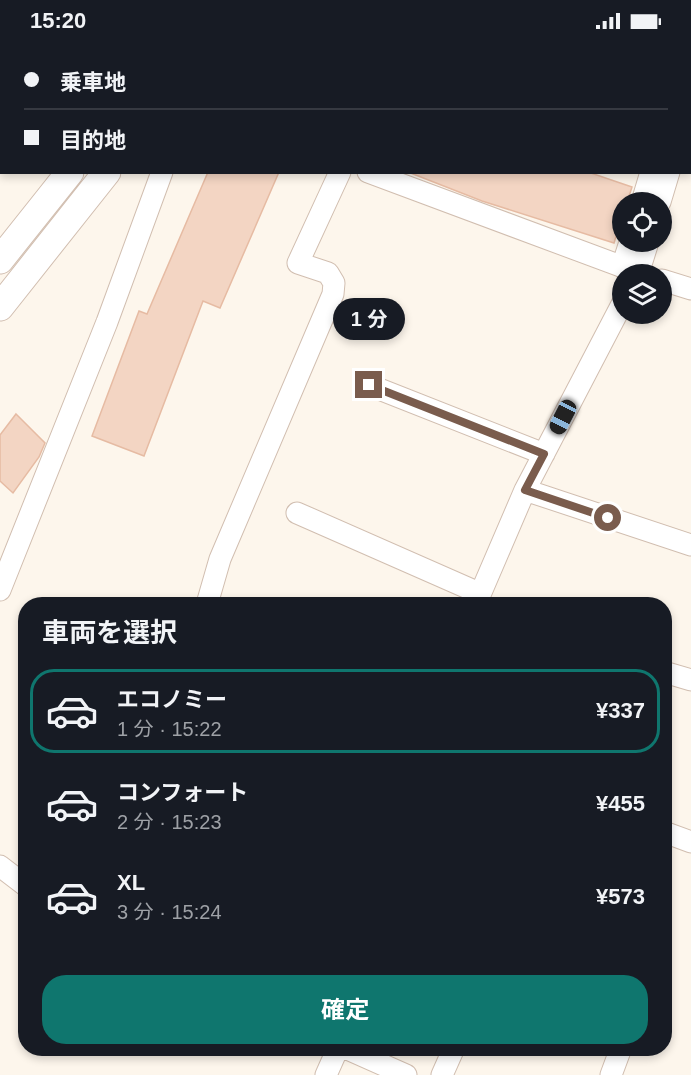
<!DOCTYPE html>
<html lang="ja">
<head>
<meta charset="utf-8">
<style>
	body { margin:0; font-family:Arial,"Noto Sans JP",sans-serif; background:#242831; color:#f1f3f6; height:100vh; display:flex; flex-direction:column; font-size:22px; white-space:nowrap }
	* { box-sizing:border-box; margin:0 }
	p { font-size:20px; color:#9ea1a6 }
	.icon { flex:none; width:33px; height:33px; fill:none; stroke:currentColor; stroke-width:2; stroke-linecap:round; stroke-linejoin:round }
	.map { position:relative; flex:1; overflow:hidden }
	.panel { position:absolute; left:18px; top:555px; width:654px; height:459px; display:flex; flex-direction:column; background:#171b24; border-radius:24px; box-shadow:0 3px 9px #0003 }
	.panel>* { flex:none }
	.banner { position:absolute; left:0px; top:0px; width:692px; height:132px; box-shadow:0 3px 9px #0003; display:grid; align-content:center; height:132px; padding:0 24px; background:#171b24 }
	.buttons { position:absolute; left:612px; top:150px; display:grid; gap:12px }
	.buttons a { display:grid; place-items:center; width:60px; height:60px; border-radius:50%; background:#171b24; box-shadow:0 3px 9px #0003; font-size:30px }
	.end { position:absolute; width:27px; height:27px; margin:-14px; border:8px solid #7a5c4d; background:#fff; box-shadow:0 0 0 3px #fff }
	.from { border-radius:50% }
	.bubble { position:absolute; height:42px; border-radius:21px; background:#171b24; box-shadow:0 3px 9px #0003; font-size:20px; font-weight:700; line-height:42px; text-align:center }
	.car { position:absolute; width:18px; height:36px; margin:-18px -9px; border-radius:8px; box-shadow:0 0 4px 2px #0007; background:linear-gradient(#222 24%,#8ab4d8 0 40%,#222 0 76%,#8ab4d8 0 86%,#222 0) }
	.banner b { display:flex; align-items:center; gap:21px; height:57px; font-size:22px }
	.banner b+b { border-top:2px solid #363941 }
	.banner i { width:15px; height:15px; background:#f1f3f6 }
	ul { padding:0; list-style:none }
	li { display:flex; align-items:center; gap:18px; height:84px; margin:0 12px 9px; padding:0 12px; border:3px solid transparent; border-radius:24px }
	li div { flex:1 }
	li b { display:block; font-size:22px }
	li em { font-style:normal; font-weight:700 }
	li.selected { border-color:#0f766e }
	li>.icon { width:54px; height:54px; stroke-width:1.5 }
	h2 { padding:0 24px; font-size:27px; line-height:72px }
	.action { display:flex; gap:12px; margin-top:auto; padding:12px 24px }
	.action a { flex:1; height:69px; border-radius:24px; background:#0f766e; color:#fff; font-size:24px; font-weight:700; line-height:69px; text-align:center }
	.status { display:flex; justify-content:space-between; align-items:center; height:42px; padding:0 30px; background:#171b24; direction:ltr }
	.status svg { height:16px; fill:currentColor }
	.map>svg:first-child { display:block }
	.building { fill:#f3d5c3; stroke:#e6bba3; stroke-width:1.5 }
	.lines { fill:none; stroke-linecap:round; stroke-linejoin:round }
	.minor-casing { stroke:#d1beb0; stroke-width:23 }
	.tertiary-casing { stroke:#d1beb0; stroke-width:29 }
	.minor { stroke:#fff; stroke-width:21 }
	.tertiary { stroke:#fff; stroke-width:27 }
	.route { stroke:#7a5c4d; stroke-width:8 }
</style>
</head>
<body>
<div class="status"><b>15:20</b><svg viewBox="0 0 49 12"><path d="M0 12V9h3v3zM5 12V6h3v6zM10 12V3h3v9zM15 12V0h3v12zM26 1h20v11H26zM47 4h2v5h-2z"/></svg></div>
<div class="map">
<svg width="691" height="1033" viewBox="0 0 691 1033">
	<rect width="100%" height="100%" fill="#fdf6ec"/>
	<!-- building -->
	<path class="building" d="M 208,130 L 279,130 L 220,266 L 203,259 L 144,414 L 92,394 L 139,269 L 147,272 Z
		M 408,130 L 588,130 L 632,145 L 627,160 L 622,160 L 622,175 L 614,201 L 482,159 Z
		M 16,372 L 45,401 L 39,415 L 13,451 L 0,439 L 0,393 Z"/>
	<g class="lines">
		<!-- minor casing -->
		<g class="minor-casing">
			<path id="minor" d="M 563,0 L 568,2
				M 0,2 L 2,2
				M 690,4 L 691,1
				M 690,63 L 691,60
				M 368,130 L 642,232
				M 642,160 L 651,130
				M 660,160 L 669,130
				M 622,225 L 630,200
				M 638,232 L 648,200
				M 662,238 L 691,247
				M 369,343 L 544,412
				M 525,448 L 691,503
				M 297,471 L 479,551
				M 0,548 L 107,280 L 162,130
				M 207,562 L 220,517 L 333,252 L 334,241 L 328,231 L 298,221 L 340,130
				M 476,562 L 525,448 L 622,262
				M 664,630 L 691,638
				M 664,790 L 691,800
				M 0,824 L 26,844
				M 345,1006 L 406,1033
				M 326,1033 L 338,1006
				M 442,1033 L 454,1006
				M 611,1033 L 621,1006"/>
		</g>
		<!-- tertiary casing -->
		<g class="tertiary-casing">
			<path id="tertiary" d="M 173,2 L 174,0
				M 209,2 L 210,0
				M 0,218 L 70,130
				M 0,265 L 107,130"/>
		</g>
		<!-- minor -->
		<use href="#minor" class="minor"/>
		<!-- tertiary -->
		<use href="#tertiary" class="tertiary"/>
	</g>
	<g class="lines">
		<!-- route -->
		<path class="route" d="M 369,343 L 544,412 L 525,448 L 608,476"/>
	</g>
</svg>
<div class="buttons">
<a><svg class="icon" aria-label="locate" viewBox="0 0 24 24"><circle cx="12" cy="12" r="6"/><path d="M12 2v4M12 18v4M2 12h4M18 12h4"/></svg></a>
<a><svg class="icon" aria-label="layers" viewBox="0 0 24 24"><path d="M12 4l9 5-9 5-9-5zM3 14l9 5 9-5"/></svg></a>
</div>
<i class="end from" style="left:608px;top:476px"></i>
<i class="end" style="left:369px;top:343px"></i>
<div class="bubble" style="left:333px;top:256px;width:72px">1 分</div>
<i class="car" style="left:563px;top:375px;rotate:207deg"></i>
<div class="banner">
<b><i class="from"></i>乗車地</b>
<b><i></i>目的地</b>
</div>
<section class="panel">
<h2>車両を選択</h2>
<ul>
<li class="selected"><svg class="icon" aria-label="car" viewBox="0 0 24 24"><path d="M5 17H2v-5l4-1 3-4h7l3 4 3 1v5h-3M9 17h6M6 11h13"/><circle cx="7" cy="17" r="2"/><circle cx="17" cy="17" r="2"/></svg><div><b>エコノミー</b><p>1 分 · 15:22</p></div><em>¥337</em></li>
<li><svg class="icon" aria-label="car" viewBox="0 0 24 24"><path d="M5 17H2v-5l4-1 3-4h7l3 4 3 1v5h-3M9 17h6M6 11h13"/><circle cx="7" cy="17" r="2"/><circle cx="17" cy="17" r="2"/></svg><div><b>コンフォート</b><p>2 分 · 15:23</p></div><em>¥455</em></li>
<li><svg class="icon" aria-label="car" viewBox="0 0 24 24"><path d="M5 17H2v-5l4-1 3-4h7l3 4 3 1v5h-3M9 17h6M6 11h13"/><circle cx="7" cy="17" r="2"/><circle cx="17" cy="17" r="2"/></svg><div><b>XL</b><p>3 分 · 15:24</p></div><em>¥573</em></li>
</ul>
<div class="action"><a>確定</a></div>
</section>
</div>
</body>
</html>
